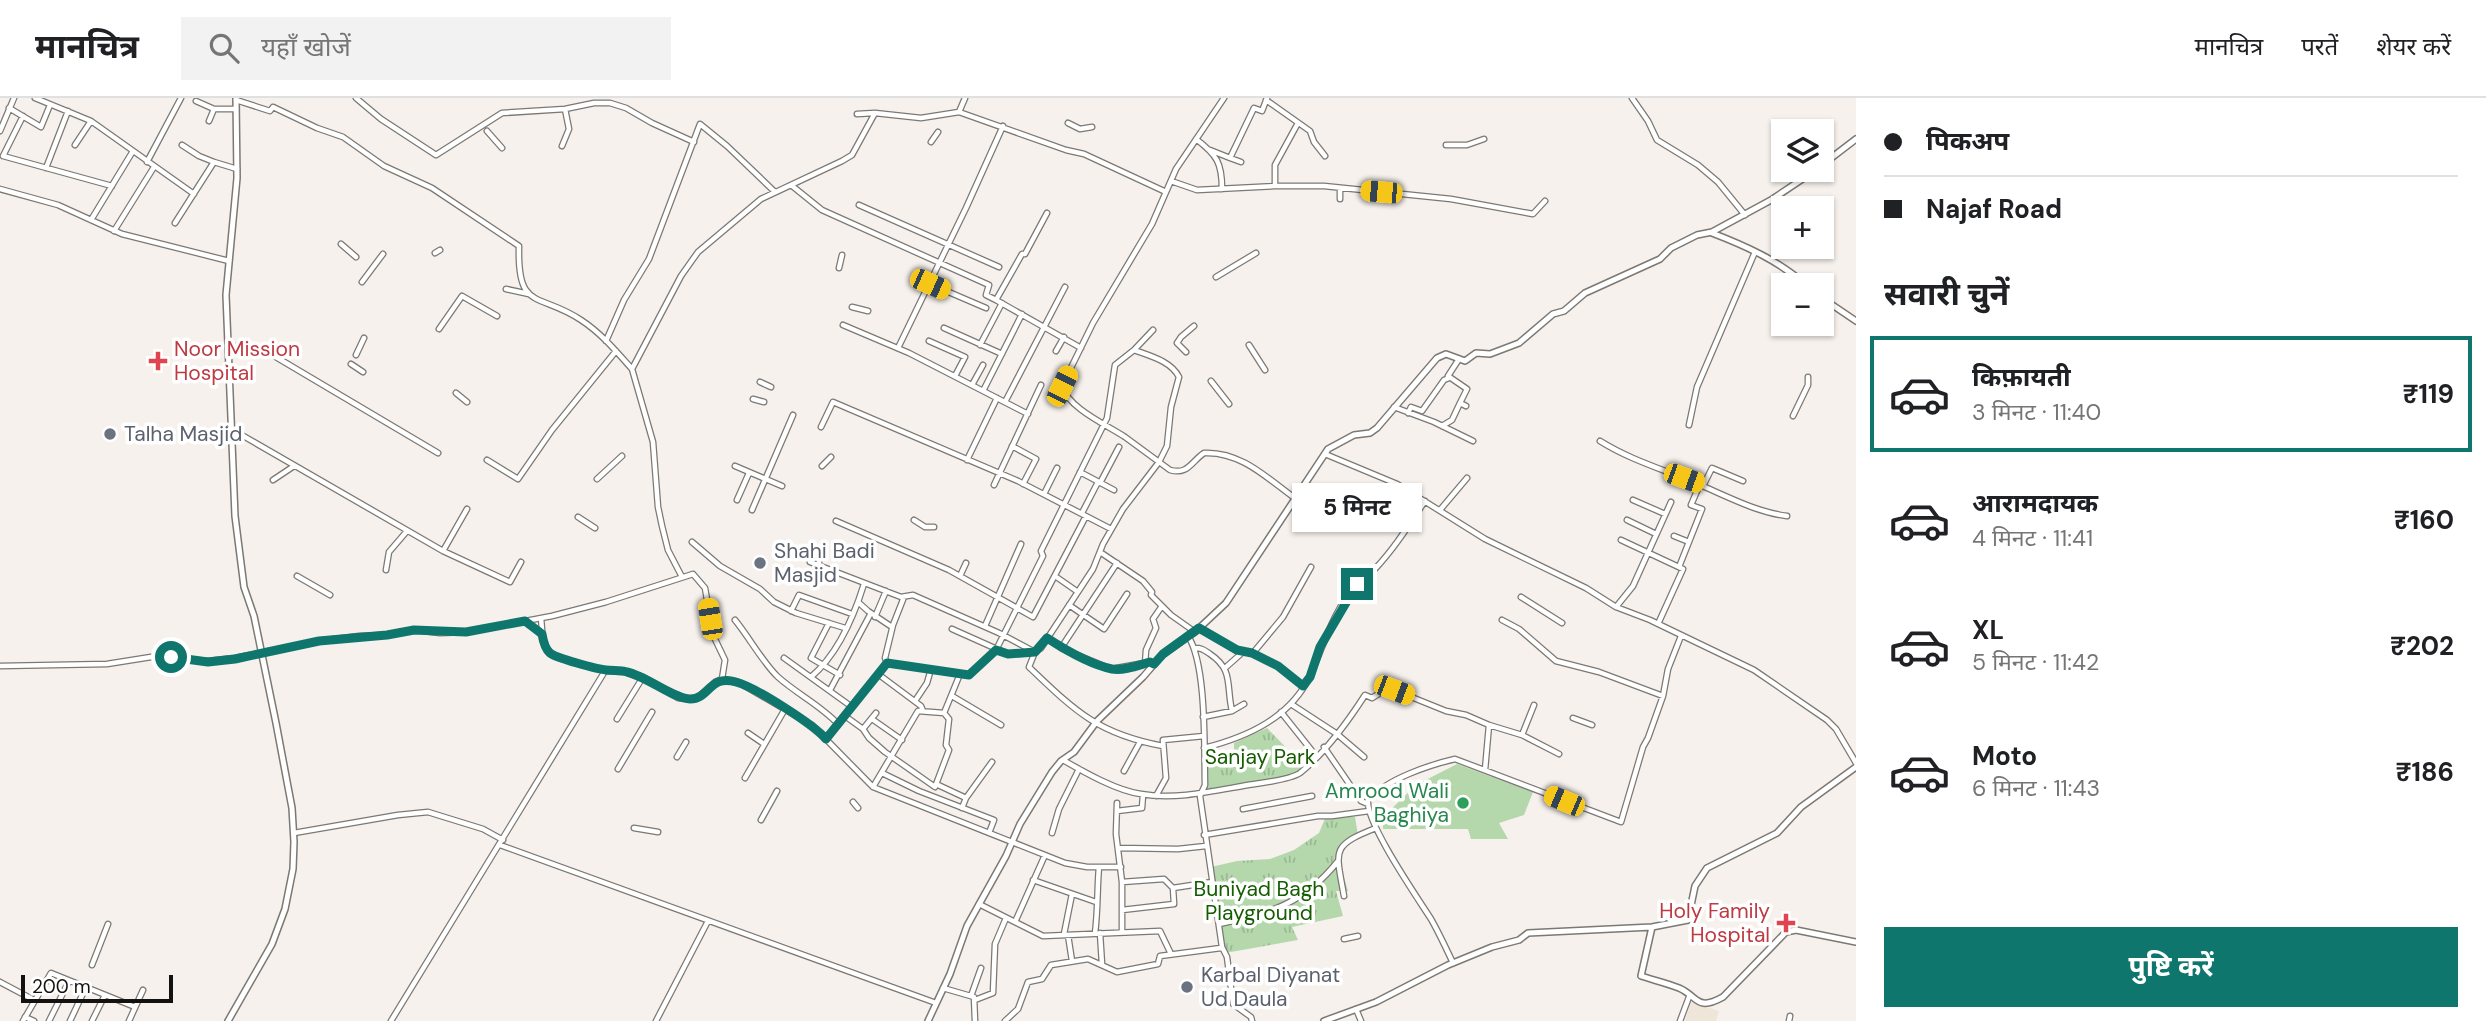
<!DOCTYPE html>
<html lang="hi">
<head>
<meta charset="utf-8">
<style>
	body { margin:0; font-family:"DM Sans","Noto Sans Devanagari",sans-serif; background:#f2f2f2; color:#202124; height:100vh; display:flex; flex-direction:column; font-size:26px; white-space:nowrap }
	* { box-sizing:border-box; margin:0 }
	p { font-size:23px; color:#757577 }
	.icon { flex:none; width:38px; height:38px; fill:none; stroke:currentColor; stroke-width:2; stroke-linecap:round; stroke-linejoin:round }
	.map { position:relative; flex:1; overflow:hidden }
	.panel { display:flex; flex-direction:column; background:#fff; width:630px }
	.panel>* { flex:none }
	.banner { display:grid; align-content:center; height:154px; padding:0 28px; background:#fff }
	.tools { position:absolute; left:1771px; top:21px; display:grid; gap:14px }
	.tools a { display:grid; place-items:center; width:63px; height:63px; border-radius:0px; background:#fff; box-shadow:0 2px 5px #0004; font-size:35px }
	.scale { position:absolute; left:21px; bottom:18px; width:152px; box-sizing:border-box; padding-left:7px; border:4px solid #141210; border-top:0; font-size:19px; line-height:24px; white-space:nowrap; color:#141210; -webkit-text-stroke:5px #fff; paint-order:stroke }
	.end { position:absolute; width:32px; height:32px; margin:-16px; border:9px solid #0f766e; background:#fff; box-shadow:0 0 0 4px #fff }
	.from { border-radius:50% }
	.bubble { position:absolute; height:49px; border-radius:0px; background:#fff; box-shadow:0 2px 5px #0004; font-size:23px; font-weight:700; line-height:49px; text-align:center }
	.car { position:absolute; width:21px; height:42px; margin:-21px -10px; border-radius:9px; box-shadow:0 0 5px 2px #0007; background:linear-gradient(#f5c518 24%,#345 0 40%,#f5c518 0 76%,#345 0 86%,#f5c518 0) }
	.banner b { display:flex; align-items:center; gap:24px; height:66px; font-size:26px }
	.banner b+b { border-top:2px solid #e0e0e0 }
	.banner i { width:18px; height:18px; background:#202124 }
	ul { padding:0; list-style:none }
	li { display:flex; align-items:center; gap:21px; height:116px; margin:0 14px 10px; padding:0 14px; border:4px solid transparent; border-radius:0px }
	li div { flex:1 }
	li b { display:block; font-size:26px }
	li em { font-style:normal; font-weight:700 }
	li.current { border-color:#0f766e }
	li>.icon { width:63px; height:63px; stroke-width:1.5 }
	h2 { padding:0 28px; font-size:32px; line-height:84px }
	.cta { display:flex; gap:14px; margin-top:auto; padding:14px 28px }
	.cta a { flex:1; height:80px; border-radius:0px; background:#0f766e; color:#fff; font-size:28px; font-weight:700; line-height:80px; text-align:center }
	header { display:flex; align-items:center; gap:42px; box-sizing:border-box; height:98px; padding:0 35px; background:#fff; border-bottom:2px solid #e0e0e0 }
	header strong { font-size:33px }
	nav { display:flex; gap:38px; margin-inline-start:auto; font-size:24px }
	.search { width:490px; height:63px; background:#f2f2f2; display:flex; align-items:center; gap:18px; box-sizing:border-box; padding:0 24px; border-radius:0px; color:#757577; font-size:26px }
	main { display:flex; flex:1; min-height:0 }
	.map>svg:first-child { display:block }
	.built { fill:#efe5d9 }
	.grass { fill:url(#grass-tufts) }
	.pitch { fill:#b4d8ac }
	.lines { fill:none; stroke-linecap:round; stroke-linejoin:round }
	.minor-casing { stroke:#7c7873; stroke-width:7 }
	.tertiary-casing { stroke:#7c7873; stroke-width:8 }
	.minor { stroke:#fff; stroke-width:4.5 }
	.tertiary { stroke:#fff; stroke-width:5 }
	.route { stroke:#0f766e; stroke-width:9 }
	.health-dot { fill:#e0444e; stroke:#fff; stroke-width:2.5 }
	.worship-dot { fill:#6b7280; stroke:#fff; stroke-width:2.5 }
	.leisure-dot { fill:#2e9e5b; stroke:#fff; stroke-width:2.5 }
	.labels { text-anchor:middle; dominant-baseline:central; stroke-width:7; stroke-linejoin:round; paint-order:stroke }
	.health-label { font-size:21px; fill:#be3a42; stroke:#fff; text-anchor:start }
	.worship-label { font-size:21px; fill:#5b616d; stroke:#fff; text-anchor:start }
	.park-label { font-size:21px; fill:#155c01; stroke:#fff }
	.leisure-label { font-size:21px; fill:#27864d; stroke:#fff; text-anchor:end }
</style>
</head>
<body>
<header>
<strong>मानचित्र</strong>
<div class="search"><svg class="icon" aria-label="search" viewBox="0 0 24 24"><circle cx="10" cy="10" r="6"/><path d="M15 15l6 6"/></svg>यहाँ खोजें</div>
<nav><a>मानचित्र</a><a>परतें</a><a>शेयर करें</a></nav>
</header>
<main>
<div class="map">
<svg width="1856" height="923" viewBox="0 0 1856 923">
	<defs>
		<pattern id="grass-tufts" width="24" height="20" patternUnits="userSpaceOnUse" patternTransform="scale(1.75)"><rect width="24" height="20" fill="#b4d8ac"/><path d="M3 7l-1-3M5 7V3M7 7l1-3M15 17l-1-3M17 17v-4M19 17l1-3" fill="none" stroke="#9ab893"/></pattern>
	</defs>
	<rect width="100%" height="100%" fill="#f6f1ec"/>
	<!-- built -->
	<path class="built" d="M 1691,904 L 1719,913 L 1716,923 L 1685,923 Z"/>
	<!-- grass -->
	<path class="grass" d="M 1267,630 L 1304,668 L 1298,677 L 1205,693 L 1208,663 L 1234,656 L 1234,645 Z
		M 1326,718 L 1355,719 L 1358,737 L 1337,756 L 1348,793 L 1336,793 L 1343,818 L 1292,829 L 1298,842 L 1225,855 L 1211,769 L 1237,763 L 1270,761 L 1294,752 L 1319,735 Z"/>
	<!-- pitch -->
	<path class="pitch" d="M 1457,666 L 1533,694 L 1524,717 L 1499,725 L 1508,741 L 1471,741 L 1468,731 L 1383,731 L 1383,719 L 1416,687 Z"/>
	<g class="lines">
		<!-- minor casing -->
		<g class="minor-casing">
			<path id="minor" d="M 35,0 L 91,23 L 194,96
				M 356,0 L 381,21 L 436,57 L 502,15 L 565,11 L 594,5 L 610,5 L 626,10 L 652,25 L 694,44
				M 1224,0 L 1176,71 L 1152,126 L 1093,225 L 1062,288 C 1068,310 1107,327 1125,339 C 1140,350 1155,361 1170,372 C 1188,377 1191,364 1204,355 C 1241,353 1268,381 1296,401
				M 1632,0 L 1648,23 L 1657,42 L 1698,67 L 1718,84 L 1745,117
				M 236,2 L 270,13 L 273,9 L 317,30 L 343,39 L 384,68 L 432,90 L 519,148 C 517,214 539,194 581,222 C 601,235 616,253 632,271
				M 1266,2 L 1310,33 L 1314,44 L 1325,58
				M 196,3 L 214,11 L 236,11
				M 9,10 L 41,29 L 50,7
				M 959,14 L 965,0
				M 857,16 L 875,15
				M 23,18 L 3,58 L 112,88
				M 209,23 L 214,11
				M 1068,25 L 1080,31 L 1092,29
				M 0,33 L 14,0
				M 487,33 L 502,50
				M 1196,41 C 1217,57 1222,65 1222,91
				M 931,44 L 938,34
				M 75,47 L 91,23
				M 182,47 L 199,58 L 214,64
				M 1446,47 L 1467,47 L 1484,41
				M 562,48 L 569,31 L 565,11
				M 1210,52 L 1230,60
				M 147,64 L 181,0
				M 1241,64 L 1230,60 L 1254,10 L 1262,13 L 1267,0
				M 46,70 L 68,13
				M 1171,83 L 1197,92 L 1275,88 L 1324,88 L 1451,101 L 1533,116 L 1545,103
				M 791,87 L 822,112 L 989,187 L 986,197 L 996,202
				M 1275,88 L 1275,67 L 1298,25
				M 1340,90 L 1340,101
				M 0,91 L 58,107 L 122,136 L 229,163
				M 859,107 L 999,169
				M 1047,115 L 1025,156 L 1022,156 L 996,202 L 1081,250
				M 91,122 L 133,53
				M 175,125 L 214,64 L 237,71
				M 114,133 L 154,69
				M 341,146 L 356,159
				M 435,155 L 440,152
				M 839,170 L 842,157
				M 1216,179 L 1256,155
				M 362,184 L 383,156
				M 930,186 L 986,210
				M 506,191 L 529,196
				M 852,209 L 868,213
				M 843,227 L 909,255 L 1028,316
				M 944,230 L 1002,256
				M 439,231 L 462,198 L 497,218
				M 606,243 L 624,202 L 649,161 L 700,26 L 727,48 L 775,94
				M 929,243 L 965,259 L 955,278
				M 980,247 L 1002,205
				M 1249,247 L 1265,272
				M 229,248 L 259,249 L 438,355
				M 898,250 L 966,110 L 1003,28
				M 1134,252 C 1150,258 1171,263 1179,279 L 1171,309 L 1167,348 L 1159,364 L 1123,411 L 1103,446 L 1093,471 L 1041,550 L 1035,554 L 1029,569 C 1075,613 1098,636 1163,648
				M 1056,253 L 1064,239
				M 1186,254 L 1177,245 L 1181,239 L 1194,228
				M 356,257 L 364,240
				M 1459,261 L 1448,278 L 1467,291 L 1460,305 L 1466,308
				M 351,266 L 363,274
				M 1211,283 L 1229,306
				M 760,284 L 771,289
				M 972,287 L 983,267
				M 983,293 L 1022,216
				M 456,295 L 467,304
				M 753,301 L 764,304
				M 1005,304 L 1065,189
				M 1394,309 L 1434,324 L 1473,343
				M 1408,315 L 1411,309 L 1422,313 L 1444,282 L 1449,280
				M 1793,318 L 1808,287 L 1808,279
				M 1689,327 L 1697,289 L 1755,154
				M 1442,328 L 1452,322 L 1460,305
				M 821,329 L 833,304 L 1018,383 L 1111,431
				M 233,332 L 443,453 L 510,484 L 521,464
				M 1600,343 C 1632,363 1666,372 1700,387 C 1729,399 1756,414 1787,418
				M 1012,348 L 1036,361 L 1023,386
				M 1325,356 L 1397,386 L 1485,441 L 1586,490 L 1616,509 L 1650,522 L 1754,572 L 1827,622 L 1836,631 L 1856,665
				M 487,362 L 518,381 L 552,332 L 616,253
				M 967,362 L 997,300
				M 735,368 L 782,388
				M 822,368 L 831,359
				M 1080,374 L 1114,392
				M 597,381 L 622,358
				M 273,382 L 294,368
				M 1100,385 L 1119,349
				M 994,387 L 1041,287
				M 1703,388 L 1712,370 L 1743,383
				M 1044,396 L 1057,370
				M 737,402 L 749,375
				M 1633,402 L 1665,416
				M 752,412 L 793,317
				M 1440,412 L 1467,380
				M 1082,415 L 1098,384
				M 578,419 L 595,430
				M 914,422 L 925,429 L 934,429
				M 1627,422 L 1656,436
				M 836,423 L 949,472 L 1033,519 L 1086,418
				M 1674,438 L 1689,444
				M 1621,442 L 1683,471 L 1658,526
				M 692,444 L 720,468 L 760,491 L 774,504 L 796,515 L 845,530
				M 443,453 L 467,411
				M 1100,454 L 1143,483 L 1152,494 L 1151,497 L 1171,517 L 1195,534
				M 810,464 L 901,499 L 913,497 L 999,535 L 1035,554
				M 819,468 L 819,457 L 822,453
				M 1679,469 L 1702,411 L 1691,407 L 1700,386
				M 386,472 L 389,454 L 407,433
				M 297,478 L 330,497
				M 960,478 L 966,465
				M 1055,478 L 1078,494
				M 682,479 L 668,452 L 662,428 L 658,409 L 653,344 L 632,271 L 681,178 L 698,154 L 761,101 L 842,63 L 852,57 L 875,15 L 921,20 L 959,14 L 1066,52 L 1084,56 L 1166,94
				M 1521,499 L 1562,525
				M 858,504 L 868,513 L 892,529
				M 1069,507 L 1104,531 L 1127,496
				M 1616,509 L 1633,488 L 1671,404
				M 791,513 L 799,497 L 852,516
				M 875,519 L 886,493
				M 541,520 L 543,543 L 549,555 L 562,561 L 605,573 L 624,573 L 643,579 L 678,600 L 690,601 L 697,600 L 715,584 L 722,581 L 738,584 L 812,627 L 873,689 L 1065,765 L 1087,769 L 1121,769
				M 735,522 C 749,539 763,565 778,579 C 797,596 820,607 838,626
				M 1502,522 L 1519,531 L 1556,563 L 1599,574 L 1663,598
				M 526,524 L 542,536
				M 829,525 L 811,560 L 840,577
				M 985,528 L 1021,446
				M 1198,530 L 1237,553 L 1253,555 L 1278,568 L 1303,588
				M 952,531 L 1008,556 L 1034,554
				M 1188,538 C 1207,567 1204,651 1205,687 L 1200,698 L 1222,849 L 1227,859 L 1233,906 L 1251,919 L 1252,923
				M 1047,540 L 1063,551 L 1111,571 L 1150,564 L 1154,566
				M 1061,550 L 1117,465
				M 1195,550 C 1202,550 1204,552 1210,556 C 1234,572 1226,588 1232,613
				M 1253,555 L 1283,519 L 1311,469
				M 784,560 L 852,609
				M 887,565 L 885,560 L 893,527 L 904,499
				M 1145,566 L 1146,552 L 1156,530 L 1153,521 L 1162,508
				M 0,568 L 107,566 L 151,559 L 208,563 L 235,560 L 319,543 L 359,538 L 387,537 L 414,532 L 440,535 L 466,534 L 552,518 L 606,504 L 693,476 L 705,490 L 713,537 L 725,562 L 722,581
				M 1225,570 L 1243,554
				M 878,576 L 921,608 L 923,613
				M 811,579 C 837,557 854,518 864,486
				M 830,592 L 871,515
				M 952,598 L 1001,627
				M 915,603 L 927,585 L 931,571
				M 1291,606 L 1337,636 L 1364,659
				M 1281,614 L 1316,658
				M 944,615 L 960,576
				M 845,618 L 863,631 L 869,640 L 885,654 L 935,689 L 949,652 L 946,647 L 949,621 L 944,615
				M 1203,619 L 1232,613 L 1244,606
				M 1573,620 L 1592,627
				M 617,621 L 643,579
				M 872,621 L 902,642
				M 1489,627 L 1522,637 L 1559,656
				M 863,631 L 876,615
				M 748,635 L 764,646
				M 1522,637 L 1534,607
				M 826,641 L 887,565 L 969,577 L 996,552 L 1043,458 L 1041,453 L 1107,320 L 1115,267 L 1134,252 L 1153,232
				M 1324,649 L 1361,703 L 1368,706
				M 1204,650 C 1247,639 1291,620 1311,576 C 1324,546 1334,511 1357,486 C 1362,481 1369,477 1374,472 C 1394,451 1409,427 1425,403
				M 677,659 L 686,644
				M 1063,662 C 1084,674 1117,693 1141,696 C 1176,702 1213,693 1248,687 C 1260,685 1290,682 1300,675 C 1326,654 1347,625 1365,597 L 1372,600 L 1383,593 L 1394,592 L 1446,613 L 1466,617 L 1489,627 L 1485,672
				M 618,671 L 652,614
				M 1124,673 L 1140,644
				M 882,675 L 919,693 L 994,722 L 989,735
				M 745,680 L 785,611
				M 936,686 L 966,700
				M 873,689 L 918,613 L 944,615
				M 1156,698 L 1166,680 L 1163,642 L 1204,638
				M 853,704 L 858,710
				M 1117,705 L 1116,736 L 1122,784 L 1122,834
				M 962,710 L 966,700 L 992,664
				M 1243,711 L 1312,698
				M 1117,713 L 1142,710 L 1143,697
				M 761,722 L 777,693
				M 634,730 L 658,734
				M 294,735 L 398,717 L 428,714 L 483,731 L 503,742
				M 1052,735 L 1059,711 L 1079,671
				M 1204,737 L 1318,718 L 1332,718 L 1369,713
				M 500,747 L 936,905
				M 1119,750 L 1178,751 L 1206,748
				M 1033,782 L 1096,804
				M 1122,784 L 1164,781 L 1173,790 L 1174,806 L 1122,812
				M 1173,790 L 1212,784
				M 1344,798 C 1336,752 1330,748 1376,730
				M 979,806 L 1043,838 L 1160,833 L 1171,856
				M 1015,824 L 1045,757
				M 1219,826 C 1269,816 1305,805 1338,763
				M 1095,835 C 1098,813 1097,791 1099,769
				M 1100,835 L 1102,866
				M 1064,836 L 1072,796
				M 1068,837 L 1072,863
				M 1344,841 L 1358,838
				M 1453,865 C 1446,850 1439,835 1431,821 C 1417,799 1365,724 1368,702 C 1387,681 1429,667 1455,661 L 1621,724 L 1643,649 L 1648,640 L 1663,598 L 1668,571 L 1681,538
				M 92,867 L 108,826
				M 0,884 L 34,902
				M 943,890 L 974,899 L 975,923
				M 971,898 L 981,870
				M 975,902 L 993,895 L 995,846 L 1006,820
				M 1356,911 L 1361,923
				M 25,919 L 34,923
				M 23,923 L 51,875 L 135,909
				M 49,923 L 69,883
				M 70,923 L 86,889
				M 92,923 L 105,897
				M 129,923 L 143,892
				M 391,923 L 605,573
				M 656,923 L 708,823
				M 1005,923 L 1018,911 L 1028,884 L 1042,881 L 1051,867 L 1088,861 L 1117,874 L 1158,866 L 1160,858 L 1221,850
				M 1680,923 L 1689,899
				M 1789,923 L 1790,918"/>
		</g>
		<!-- tertiary casing -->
		<g class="tertiary-casing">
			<path id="tertiary" d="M 1822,67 L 1856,41
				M 1712,135 C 1746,148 1779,163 1806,187
				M 1822,200 L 1856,223
				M 1652,829 L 1641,878 C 1653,882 1667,885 1679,890 C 1698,898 1696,914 1723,899 L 1786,834 L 1796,832 L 1856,844
				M 228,923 L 272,846 L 285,811 L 293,771 L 294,744 L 292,710 L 276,625 L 254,518 L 244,489 L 235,418 L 226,197 L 237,80 L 236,0
				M 928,923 L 950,876 L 967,828 L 1006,758 L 1020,726 L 1052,674 L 1061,663 L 1074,654 L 1097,623 L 1143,579 L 1163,556 L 1195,534 L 1226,505 L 1328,351 L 1354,337 L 1370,335 L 1377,330 L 1437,260 L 1446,256 L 1465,263 L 1476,255 L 1490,256 L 1519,245 L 1553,216 L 1564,213 L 1585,195 L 1660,161 L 1671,150 L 1697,137 L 1712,134 L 1771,102 L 1816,72
				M 1324,923 L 1376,904 L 1448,867 L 1492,849 L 1519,842 L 1528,835 L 1652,829 L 1688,822 L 1695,788 L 1707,770 L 1777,735 L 1801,709 L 1856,669"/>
		</g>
		<!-- minor -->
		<use href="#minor" class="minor"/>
		<!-- tertiary -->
		<use href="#tertiary" class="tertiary"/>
	</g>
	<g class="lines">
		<!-- route -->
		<path class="route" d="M 171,559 L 208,564 L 235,561 L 319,543 L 387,537 L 414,532 L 466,534 L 525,523 L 542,536 C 543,542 545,551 550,555 C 556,560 597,571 606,572 C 613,573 620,572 627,574 C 648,579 674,601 690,601 C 710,601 709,576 736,584 C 755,589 813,626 826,641 L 887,565 L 969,577 L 996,552 L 1008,556 L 1035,554 L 1047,540 C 1064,551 1092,567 1112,571 C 1124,573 1139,567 1150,564 L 1154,566 L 1163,556 L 1199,530 L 1237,552 L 1252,555 L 1278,568 L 1303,588 L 1310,579 L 1320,549 L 1357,486"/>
	</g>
	<!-- markers -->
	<g class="health-dot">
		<path d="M154.5 252.5h7v7h7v7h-7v7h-7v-7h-7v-7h7z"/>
		<path d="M1782.5 814.5h7v7h7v7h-7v7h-7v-7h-7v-7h7z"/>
	</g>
	<g class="worship-dot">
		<circle cx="110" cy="336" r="7"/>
		<circle cx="760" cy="465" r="7"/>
		<circle cx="1187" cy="889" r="7"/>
	</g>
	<circle class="leisure-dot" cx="1463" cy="705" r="7"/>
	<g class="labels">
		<!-- health labels -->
		<g class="health-label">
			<text x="174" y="251">Noor Mission<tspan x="174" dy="24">Hospital</tspan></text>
			<text x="1770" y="813" text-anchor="end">Holy Family<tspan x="1770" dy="24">Hospital</tspan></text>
		</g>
		<!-- worship labels -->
		<g class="worship-label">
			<text x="124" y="336">Talha Masjid</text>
			<text x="774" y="453">Shahi Badi<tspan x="774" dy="24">Masjid</tspan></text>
			<text x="1201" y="877">Karbal Diyanat<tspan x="1201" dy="24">Ud Daula</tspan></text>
		</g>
		<!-- park labels -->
		<g class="park-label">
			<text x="1260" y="659">Sanjay Park</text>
			<text x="1259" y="791">Buniyad Bagh<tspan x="1259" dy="24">Playground</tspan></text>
		</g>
		<!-- leisure labels -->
		<g class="leisure-label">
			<text x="1449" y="693">Amrood Wali<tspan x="1449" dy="24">Baghiya</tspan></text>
		</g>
	</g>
</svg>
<div class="tools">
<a><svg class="icon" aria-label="layers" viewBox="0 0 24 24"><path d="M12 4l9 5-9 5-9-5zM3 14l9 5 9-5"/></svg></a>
<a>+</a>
<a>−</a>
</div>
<div class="scale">200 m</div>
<i class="end from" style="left:171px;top:559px"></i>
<i class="end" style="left:1357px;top:486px"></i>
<div class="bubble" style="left:1292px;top:385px;width:130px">5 मिनट</div>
<i class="car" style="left:1381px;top:94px;rotate:275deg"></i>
<i class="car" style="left:930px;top:186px;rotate:114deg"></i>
<i class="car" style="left:1062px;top:288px;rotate:26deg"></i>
<i class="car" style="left:1684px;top:380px;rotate:110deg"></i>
<i class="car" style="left:710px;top:521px;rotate:351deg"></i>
<i class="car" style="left:1394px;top:592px;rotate:111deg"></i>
<i class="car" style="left:1564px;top:703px;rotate:293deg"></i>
</div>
<section class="panel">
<div class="banner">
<b><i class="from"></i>पिकअप</b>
<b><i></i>Najaf Road</b>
</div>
<h2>सवारी चुनें</h2>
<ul>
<li class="current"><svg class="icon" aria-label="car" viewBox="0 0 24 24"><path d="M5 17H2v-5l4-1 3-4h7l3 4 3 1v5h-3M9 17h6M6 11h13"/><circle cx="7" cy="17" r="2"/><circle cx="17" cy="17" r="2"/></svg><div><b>किफ़ायती</b><p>3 मिनट · 11:40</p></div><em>₹119</em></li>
<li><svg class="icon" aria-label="car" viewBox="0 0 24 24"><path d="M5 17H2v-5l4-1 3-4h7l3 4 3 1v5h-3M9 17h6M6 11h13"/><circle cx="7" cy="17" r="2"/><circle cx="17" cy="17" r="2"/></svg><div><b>आरामदायक</b><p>4 मिनट · 11:41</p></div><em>₹160</em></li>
<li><svg class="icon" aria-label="car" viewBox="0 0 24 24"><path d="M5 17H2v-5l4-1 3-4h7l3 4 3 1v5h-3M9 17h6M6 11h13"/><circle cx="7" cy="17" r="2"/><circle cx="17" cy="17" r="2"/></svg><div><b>XL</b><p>5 मिनट · 11:42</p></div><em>₹202</em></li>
<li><svg class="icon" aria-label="car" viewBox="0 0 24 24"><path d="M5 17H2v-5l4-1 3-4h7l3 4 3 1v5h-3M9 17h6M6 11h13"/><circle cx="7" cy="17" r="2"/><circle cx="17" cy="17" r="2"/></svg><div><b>Moto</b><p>6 मिनट · 11:43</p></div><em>₹186</em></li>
</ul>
<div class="cta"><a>पुष्टि करें</a></div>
</section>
</main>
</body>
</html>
